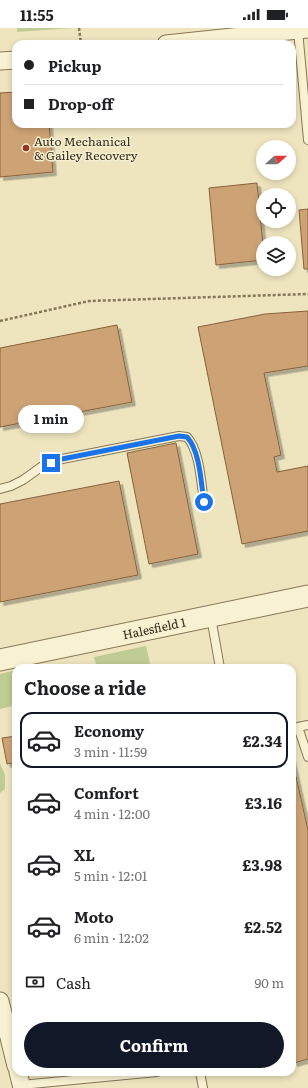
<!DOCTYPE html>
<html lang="en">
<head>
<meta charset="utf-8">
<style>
	body { margin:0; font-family:Literata,serif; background:#f6f6f6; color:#202124; height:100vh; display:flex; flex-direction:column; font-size:15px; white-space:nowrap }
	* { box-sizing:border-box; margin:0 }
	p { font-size:13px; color:#757577 }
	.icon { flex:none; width:22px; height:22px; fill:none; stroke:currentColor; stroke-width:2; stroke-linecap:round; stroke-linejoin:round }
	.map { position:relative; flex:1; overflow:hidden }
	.drawer { position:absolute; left:12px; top:636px; width:284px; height:412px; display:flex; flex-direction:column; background:#fff; border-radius:12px; box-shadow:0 2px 6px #0003 }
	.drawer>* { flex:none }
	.top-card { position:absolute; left:12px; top:12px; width:284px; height:88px; border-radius:12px; box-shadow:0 2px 6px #0003; display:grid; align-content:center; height:88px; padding:0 12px; background:#fff }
	.needle { width:26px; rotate:69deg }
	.buttons { position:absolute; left:256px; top:112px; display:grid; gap:8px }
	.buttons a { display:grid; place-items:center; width:40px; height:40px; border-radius:50%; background:#fff; box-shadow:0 2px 6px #0003; font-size:20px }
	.end { position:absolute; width:18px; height:18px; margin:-9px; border:5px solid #1a73e8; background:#fff; box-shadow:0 0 0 2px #fff }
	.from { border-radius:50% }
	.bubble { position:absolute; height:28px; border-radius:14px; background:#fff; box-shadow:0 2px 6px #0003; font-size:13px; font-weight:700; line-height:28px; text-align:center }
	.top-card b { display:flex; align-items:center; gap:14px; height:38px; font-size:15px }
	.top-card b+b { border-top:1px solid #e0e0e0 }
	.top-card i { width:10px; height:10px; background:#202124 }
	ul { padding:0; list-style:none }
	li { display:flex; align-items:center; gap:12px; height:56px; margin:0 8px 6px; padding:0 4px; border:2px solid transparent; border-radius:12px }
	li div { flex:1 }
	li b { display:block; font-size:15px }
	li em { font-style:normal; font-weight:700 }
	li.current { border-color:#111827 }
	li>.icon { width:36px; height:36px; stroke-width:1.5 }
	h2 { padding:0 12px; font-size:18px; line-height:48px }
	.pay { display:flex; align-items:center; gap:10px; height:44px; padding:0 12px; font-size:15px }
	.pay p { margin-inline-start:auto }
	.primary-button { display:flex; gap:8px; margin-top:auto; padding:8px 12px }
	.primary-button a { flex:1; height:46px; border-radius:24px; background:#111827; color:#fff; font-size:16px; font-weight:700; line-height:46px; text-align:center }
	.status { display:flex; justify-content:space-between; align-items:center; height:28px; padding:0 20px; background:#fff; direction:ltr }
	.status svg { height:11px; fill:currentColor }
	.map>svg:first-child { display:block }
	.green { fill:#bfcc93 }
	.building { fill:#cda374; stroke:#86623d; filter:url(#shadow) }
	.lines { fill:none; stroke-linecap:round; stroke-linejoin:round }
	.service-casing { stroke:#877657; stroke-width:10 }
	.minor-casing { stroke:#877657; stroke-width:19 }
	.tertiary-casing { stroke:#877657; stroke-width:23 }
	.path { stroke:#877657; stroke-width:2.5; stroke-dasharray:3 2; stroke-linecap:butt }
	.service { stroke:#f9f2d2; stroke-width:8 }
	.minor { stroke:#f9f2d2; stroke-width:17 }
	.tertiary { stroke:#f9f2d2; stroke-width:21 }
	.route { stroke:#1a73e8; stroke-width:5 }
	.poi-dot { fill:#963327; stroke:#f5efcf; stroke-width:1.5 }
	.labels { text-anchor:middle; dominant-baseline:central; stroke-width:3; stroke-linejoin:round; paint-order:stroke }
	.poi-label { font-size:12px; fill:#362c1c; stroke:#f5efcf; text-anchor:start }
	.street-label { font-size:12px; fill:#362c1c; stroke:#f5efcf }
</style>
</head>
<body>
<div class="status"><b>11:55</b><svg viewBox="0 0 49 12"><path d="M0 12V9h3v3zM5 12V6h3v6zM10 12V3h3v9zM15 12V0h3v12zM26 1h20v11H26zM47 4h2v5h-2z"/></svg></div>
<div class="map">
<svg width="308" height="1060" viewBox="0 0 308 1060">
	<defs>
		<filter id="shadow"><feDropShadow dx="3.5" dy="3.5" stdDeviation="0" flood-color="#0004"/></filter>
	</defs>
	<rect width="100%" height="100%" fill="#eee5bf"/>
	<!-- green -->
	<path class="green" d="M 17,0 L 73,0 L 17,4 Z
		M 146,618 L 151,640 L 97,640 L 94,629 Z
		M 16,642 L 16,677 L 0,681 L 0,646 Z
		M 0,735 L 5,747 L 5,761 L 0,765 Z"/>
	<!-- building -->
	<path class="building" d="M 16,64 L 16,96 L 49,96 L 53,144 L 0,149 L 0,65 Z
		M 257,155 L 263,217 L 263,232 L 216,237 L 209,160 Z
		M 308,181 L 308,241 L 304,241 L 299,182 Z
		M 308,283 L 308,338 L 264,345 L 281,427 L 274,429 L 277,444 L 308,438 L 308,503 L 242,516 L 198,299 L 265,286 Z
		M 117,297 L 132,374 L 0,399 L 0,320 Z
		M 176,415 L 198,526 L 149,536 L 127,425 Z
		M 119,453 L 138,547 L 0,574 L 0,476 Z
		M 16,708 L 16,734 L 7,736 L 2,710 Z
		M 292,731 L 308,802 L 308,1031 L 294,1035 L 292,1028 Z"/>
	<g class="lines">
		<!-- service casing -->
		<g class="service-casing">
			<path id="service" d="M 298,2 L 308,112
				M 0,461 L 11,458 L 23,452 L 41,439 L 62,431 L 179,408 L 187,409 C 200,423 201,455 204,474
				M 211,589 L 220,640
				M 308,697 L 298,699 L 308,729
				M 200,1044 L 203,1060
				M 21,1057 L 157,1044"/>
		</g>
		<!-- minor casing -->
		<g class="minor-casing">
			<path id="minor" d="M 166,16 L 308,1
				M 0,33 L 16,32
				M 0,973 L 16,1038
				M 18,1044 L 22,1060"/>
		</g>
		<!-- tertiary casing -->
		<g class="tertiary-casing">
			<path id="tertiary" d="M 0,632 L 308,568"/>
		</g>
		<!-- path -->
		<path class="path" d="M 79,0 L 81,16
			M 0,293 L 89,273 L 308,266"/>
		<!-- service -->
		<use href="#service" class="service"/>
		<!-- minor -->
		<use href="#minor" class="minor"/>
		<!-- tertiary -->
		<use href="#tertiary" class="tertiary"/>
	</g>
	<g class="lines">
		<!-- route -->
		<path class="route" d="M 51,435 L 62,431 L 179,408 L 187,409 C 200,423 201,455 204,474"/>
	</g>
	<!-- markers -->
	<circle class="poi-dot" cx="26" cy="120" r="4"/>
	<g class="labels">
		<!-- poi labels -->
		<g class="poi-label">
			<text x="34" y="113">Auto Mechanical<tspan x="34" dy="14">&amp; Gailey Recovery</tspan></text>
		</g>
		<!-- street labels -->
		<g class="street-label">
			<text transform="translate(154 600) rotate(-12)">Halesfield 1</text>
		</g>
	</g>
</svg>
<div class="buttons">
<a><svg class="needle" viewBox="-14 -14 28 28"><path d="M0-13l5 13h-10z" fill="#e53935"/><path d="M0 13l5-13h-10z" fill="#757577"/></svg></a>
<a><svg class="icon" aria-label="locate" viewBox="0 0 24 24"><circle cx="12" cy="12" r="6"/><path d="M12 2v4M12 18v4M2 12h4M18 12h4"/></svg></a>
<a><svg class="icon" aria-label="layers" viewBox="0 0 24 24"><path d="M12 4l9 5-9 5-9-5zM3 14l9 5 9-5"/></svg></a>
</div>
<i class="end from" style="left:204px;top:474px"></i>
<i class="end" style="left:51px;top:435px"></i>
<div class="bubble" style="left:18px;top:377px;width:66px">1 min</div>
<div class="top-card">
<b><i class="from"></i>Pickup</b>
<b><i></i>Drop-off</b>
</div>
<section class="drawer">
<h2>Choose a ride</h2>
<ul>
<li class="current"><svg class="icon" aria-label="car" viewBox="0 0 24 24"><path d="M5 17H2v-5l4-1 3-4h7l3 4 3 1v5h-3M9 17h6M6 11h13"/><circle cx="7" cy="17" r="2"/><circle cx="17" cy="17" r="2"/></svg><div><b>Economy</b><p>3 min · 11:59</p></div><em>£2.34</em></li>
<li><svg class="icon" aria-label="car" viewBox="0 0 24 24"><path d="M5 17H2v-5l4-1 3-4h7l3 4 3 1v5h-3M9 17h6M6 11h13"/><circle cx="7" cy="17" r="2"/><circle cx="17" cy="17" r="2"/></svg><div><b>Comfort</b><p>4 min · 12:00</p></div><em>£3.16</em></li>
<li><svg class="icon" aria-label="car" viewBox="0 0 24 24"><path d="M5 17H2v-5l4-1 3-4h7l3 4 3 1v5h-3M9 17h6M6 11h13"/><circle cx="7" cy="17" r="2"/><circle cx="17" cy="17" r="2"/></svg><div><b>XL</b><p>5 min · 12:01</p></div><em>£3.98</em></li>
<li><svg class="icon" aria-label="car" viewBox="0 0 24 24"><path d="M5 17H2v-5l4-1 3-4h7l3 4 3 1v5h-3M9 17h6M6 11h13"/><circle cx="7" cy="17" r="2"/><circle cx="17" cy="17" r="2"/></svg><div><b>Moto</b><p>6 min · 12:02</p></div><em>£2.52</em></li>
</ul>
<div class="pay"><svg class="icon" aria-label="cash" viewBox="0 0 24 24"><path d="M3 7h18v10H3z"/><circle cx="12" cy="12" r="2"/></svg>Cash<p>90 m</p></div>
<div class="primary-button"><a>Confirm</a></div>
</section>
</div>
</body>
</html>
